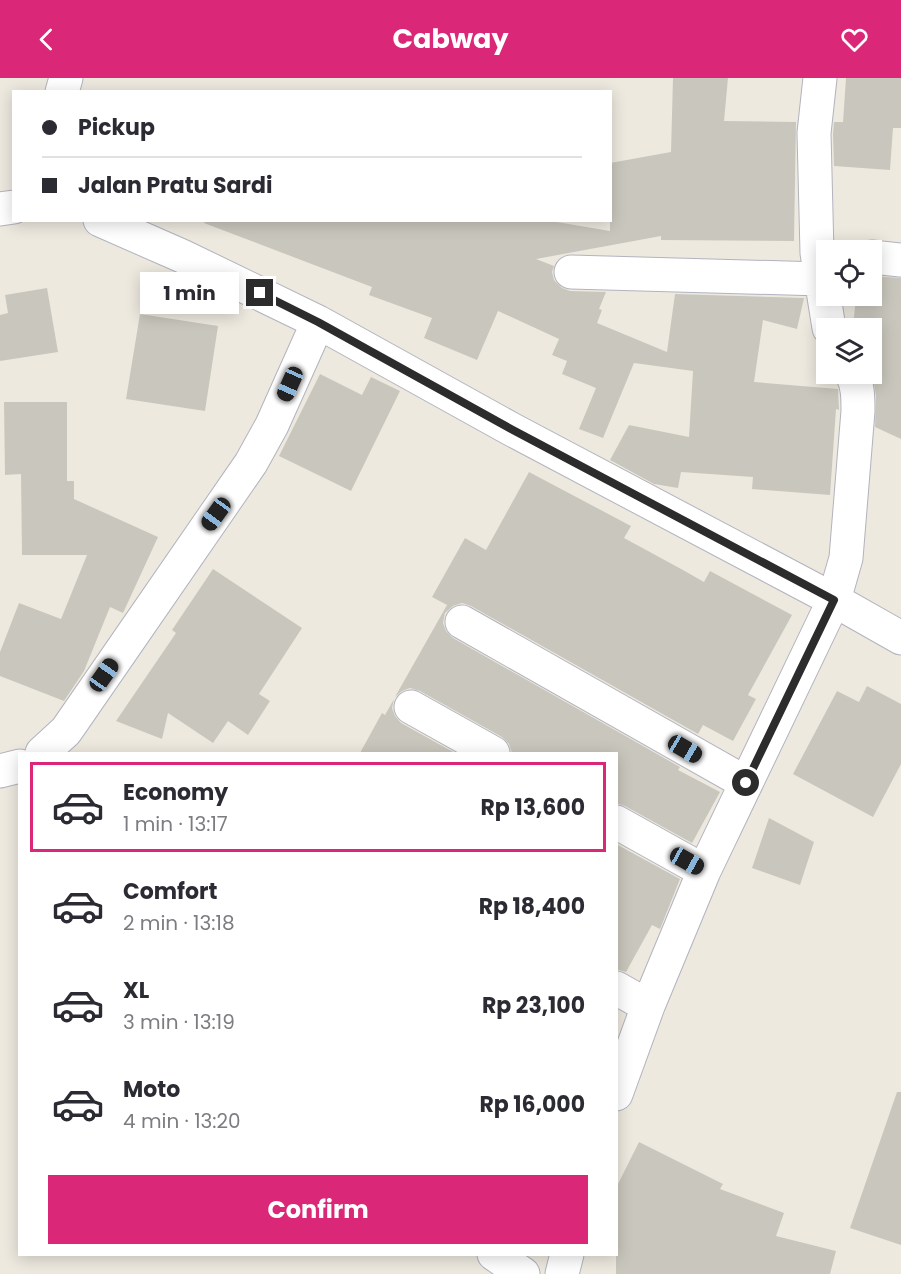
<!DOCTYPE html>
<html lang="en">
<head>
<meta charset="utf-8">
<style>
	body { margin:0; font-family:Poppins,sans-serif; background:#f2f2f3; color:#2b2b33; height:100vh; display:flex; flex-direction:column; font-size:22px; white-space:nowrap }
	* { box-sizing:border-box; margin:0 }
	p { font-size:20px; color:#7c7c81 }
	.icon { flex:none; width:33px; height:33px; fill:none; stroke:currentColor; stroke-width:2; stroke-linecap:round; stroke-linejoin:round }
	.map { position:relative; flex:1; overflow:hidden }
	.sheet { position:absolute; left:18px; top:674px; width:600px; height:504px; display:flex; flex-direction:column; background:#fff; border-radius:0px; box-shadow:0 3px 15px #0003 }
	.sheet>* { flex:none }
	.hud { position:absolute; left:12px; top:12px; width:600px; height:132px; border-radius:0px; box-shadow:0 3px 15px #0003; display:grid; align-content:center; height:132px; padding:0 30px; background:#fff }
	.fabs { position:absolute; left:816px; top:162px; display:grid; gap:12px }
	.fabs a { display:grid; place-items:center; width:66px; height:66px; border-radius:0px; background:#fff; box-shadow:0 3px 15px #0003; font-size:30px }
	.end { position:absolute; width:27px; height:27px; margin:-14px; border:8px solid #2c2c2c; background:#fff; box-shadow:0 0 0 3px #fff }
	.from { border-radius:50% }
	.bubble { position:absolute; height:42px; border-radius:0px; background:#fff; box-shadow:0 3px 15px #0003; font-size:20px; font-weight:700; line-height:42px; text-align:center }
	.car { position:absolute; width:18px; height:36px; margin:-18px -9px; border-radius:8px; box-shadow:0 0 4px 2px #0007; background:linear-gradient(#222 24%,#8ab4d8 0 40%,#222 0 76%,#8ab4d8 0 86%,#222 0) }
	.hud b { display:flex; align-items:center; gap:21px; height:57px; font-size:22px }
	.hud b+b { border-top:2px solid #e1e1e2 }
	.hud i { width:15px; height:15px; background:#2b2b33 }
	ul { padding:10px 0 0; list-style:none }
	li { display:flex; align-items:center; gap:18px; height:90px; margin:0 12px 9px; padding:0 18px; border:3px solid transparent; border-radius:0px }
	li div { flex:1 }
	li b { display:block; font-size:22px }
	li em { font-style:normal; font-weight:700 }
	li.selected { border-color:#db2777 }
	li>.icon { width:54px; height:54px; stroke-width:1.5 }
	.primary-button { display:flex; gap:12px; margin-top:auto; padding:12px 30px }
	.primary-button a { flex:1; height:69px; border-radius:0px; background:#db2777; color:#fff; font-size:24px; font-weight:700; line-height:69px; text-align:center }
	header { display:flex; justify-content:space-between; align-items:center; height:78px; padding:0 30px; background:#db2777; color:#fff; font-size:27px; font-weight:700 }
	.map>svg:first-child { display:block }
	.building { fill:#c9c7bd }
	.lines { fill:none; stroke-linecap:round; stroke-linejoin:round }
	.minor-casing { stroke:#b2b3bf; stroke-width:35 }
	.minor { stroke:#fff; stroke-width:33 }
	.route { stroke:#2c2c2c; stroke-width:8 }
</style>
</head>
<body>
<header><svg class="icon" aria-label="back" viewBox="0 0 24 24"><path d="M15 5l-7 7 7 7"/></svg>Cabway<svg class="icon" aria-label="heart" viewBox="0 0 24 24"><path d="M12 20l-8-8c-3-5 5-10 8-4 3-6 11-1 8 4z"/></svg></header>
<div class="map">
<svg width="901" height="1196" viewBox="0 0 901 1196">
	<rect width="100%" height="100%" fill="#ede9df"/>
	<!-- building -->
	<path class="building" d="M 673,0 L 728,0 L 724,43 L 796,44 L 794,163 L 661,162 L 661,158 L 536,181 L 554,188 L 552,194 L 554,202 L 562,210 L 570,213 L 606,214 L 599,231 L 602,232 L 597,245 L 667,274 L 675,216 L 804,220 L 797,251 L 763,242 L 754,304 L 838,311 L 839,332 L 836,331 L 830,417 L 752,411 L 753,399 L 681,394 L 678,410 L 654,406 L 610,382 L 629,347 L 689,359 L 693,293 L 634,285 L 603,360 L 579,351 L 596,310 L 562,296 L 567,283 L 552,277 L 559,261 L 498,233 L 477,282 L 424,260 L 432,240 L 369,217 L 372,209 L 204,145 L 205,142 L 545,142 L 610,153 L 610,85 L 671,74 Z
		M 846,0 L 901,0 L 901,50 L 893,50 L 890,92 L 834,88 L 833,56 L 834,44 L 843,44 Z
		M 872,198 L 901,200 L 901,361 L 875,349 L 876,318 L 872,294 L 872,266 L 876,250 L 853,250 L 856,218 L 872,218 Z
		M 47,210 L 58,274 L 0,283 L 0,237 L 8,235 L 5,217 Z
		M 140,236 L 218,248 L 205,333 L 126,321 Z
		M 320,296 L 362,317 L 371,299 L 400,313 L 351,413 L 279,378 Z
		M 4,324 L 67,324 L 67,403 L 74,403 L 74,421 L 158,459 L 123,535 L 110,529 L 84,593 L 64,623 L 0,598 L 0,574 L 19,525 L 61,541 L 87,477 L 22,477 L 21,396 L 5,397 Z
		M 529,394 L 631,448 L 624,460 L 683,492 L 704,504 L 710,493 L 792,537 L 748,617 L 756,621 L 733,663 L 703,647 L 698,656 L 471,528 L 462,525 L 453,528 L 445,535 L 443,545 L 446,553 L 453,560 L 680,689 L 678,692 L 720,714 L 692,765 L 625,728 L 616,725 L 616,675 L 512,675 L 509,666 L 502,659 L 420,613 L 410,610 L 402,613 L 395,619 L 447,527 L 432,519 L 465,460 L 486,472 Z
		M 213,491 L 302,550 L 259,616 L 270,623 L 248,657 L 228,643 L 213,665 L 168,635 L 162,661 L 116,643 L 176,555 L 172,552 Z
		M 867,608 L 901,626 L 901,686 L 873,739 L 793,696 L 837,613 L 859,624 Z
		M 394,621 L 392,630 L 395,638 L 401,645 L 455,675 L 360,675 L 382,635 L 385,637 Z
		M 769,740 L 814,764 L 800,807 L 752,790 Z
		M 616,766 L 680,801 L 660,851 L 652,847 L 626,894 L 616,891 Z
		M 897,1014 L 901,1014 L 901,1167 L 850,1150 Z
		M 639,1064 L 723,1106 L 720,1111 L 784,1135 L 776,1158 L 836,1173 L 830,1196 L 616,1196 L 616,1110 Z"/>
	<g class="lines">
		<!-- minor casing -->
		<g class="minor-casing">
			<path id="minor" d="M 820,0 L 814,55 L 817,175 L 829,250
				M 62,14 L 66,0
				M 0,131 L 14,129
				M 100,142 L 182,178 L 318,244 L 511,351 L 834,522 L 901,560
				M 872,179 L 901,182
				M 571,194 L 821,201
				M 462,544 L 746,705
				M 411,629 L 493,675
				M 42,675 L 66,653 L 251,385 L 272,347 L 318,244
				M 0,693 L 20,688
				M 616,744 L 704,793
				M 616,910 L 648,928
				M 616,1016 L 648,928 L 704,793 L 834,522 L 846,480 L 858,333 C 858,320 858,307 852,296
				M 494,1176 L 523,1196
				M 562,1196 L 567,1176"/>
		</g>
		<!-- minor -->
		<use href="#minor" class="minor"/>
	</g>
	<g class="lines">
		<!-- route -->
		<path class="route" d="M 260,215 L 318,244 L 511,351 L 834,522 L 746,705"/>
	</g>
</svg>
<div class="fabs">
<a><svg class="icon" aria-label="locate" viewBox="0 0 24 24"><circle cx="12" cy="12" r="6"/><path d="M12 2v4M12 18v4M2 12h4M18 12h4"/></svg></a>
<a><svg class="icon" aria-label="layers" viewBox="0 0 24 24"><path d="M12 4l9 5-9 5-9-5zM3 14l9 5 9-5"/></svg></a>
</div>
<i class="end from" style="left:746px;top:705px"></i>
<i class="end" style="left:260px;top:215px"></i>
<div class="bubble" style="left:140px;top:194px;width:99px">1 min</div>
<i class="car" style="left:290px;top:306px;rotate:204deg"></i>
<i class="car" style="left:216px;top:436px;rotate:216deg"></i>
<i class="car" style="left:104px;top:597px;rotate:35deg"></i>
<i class="car" style="left:685px;top:671px;rotate:120deg"></i>
<i class="car" style="left:687px;top:783px;rotate:119deg"></i>
<div class="hud">
<b><i class="from"></i>Pickup</b>
<b><i></i>Jalan Pratu Sardi</b>
</div>
<section class="sheet">
<ul>
<li class="selected"><svg class="icon" aria-label="car" viewBox="0 0 24 24"><path d="M5 17H2v-5l4-1 3-4h7l3 4 3 1v5h-3M9 17h6M6 11h13"/><circle cx="7" cy="17" r="2"/><circle cx="17" cy="17" r="2"/></svg><div><b>Economy</b><p>1 min · 13:17</p></div><em>Rp 13,600</em></li>
<li><svg class="icon" aria-label="car" viewBox="0 0 24 24"><path d="M5 17H2v-5l4-1 3-4h7l3 4 3 1v5h-3M9 17h6M6 11h13"/><circle cx="7" cy="17" r="2"/><circle cx="17" cy="17" r="2"/></svg><div><b>Comfort</b><p>2 min · 13:18</p></div><em>Rp 18,400</em></li>
<li><svg class="icon" aria-label="car" viewBox="0 0 24 24"><path d="M5 17H2v-5l4-1 3-4h7l3 4 3 1v5h-3M9 17h6M6 11h13"/><circle cx="7" cy="17" r="2"/><circle cx="17" cy="17" r="2"/></svg><div><b>XL</b><p>3 min · 13:19</p></div><em>Rp 23,100</em></li>
<li><svg class="icon" aria-label="car" viewBox="0 0 24 24"><path d="M5 17H2v-5l4-1 3-4h7l3 4 3 1v5h-3M9 17h6M6 11h13"/><circle cx="7" cy="17" r="2"/><circle cx="17" cy="17" r="2"/></svg><div><b>Moto</b><p>4 min · 13:20</p></div><em>Rp 16,000</em></li>
</ul>
<div class="primary-button"><a>Confirm</a></div>
</section>
</div>
</body>
</html>
